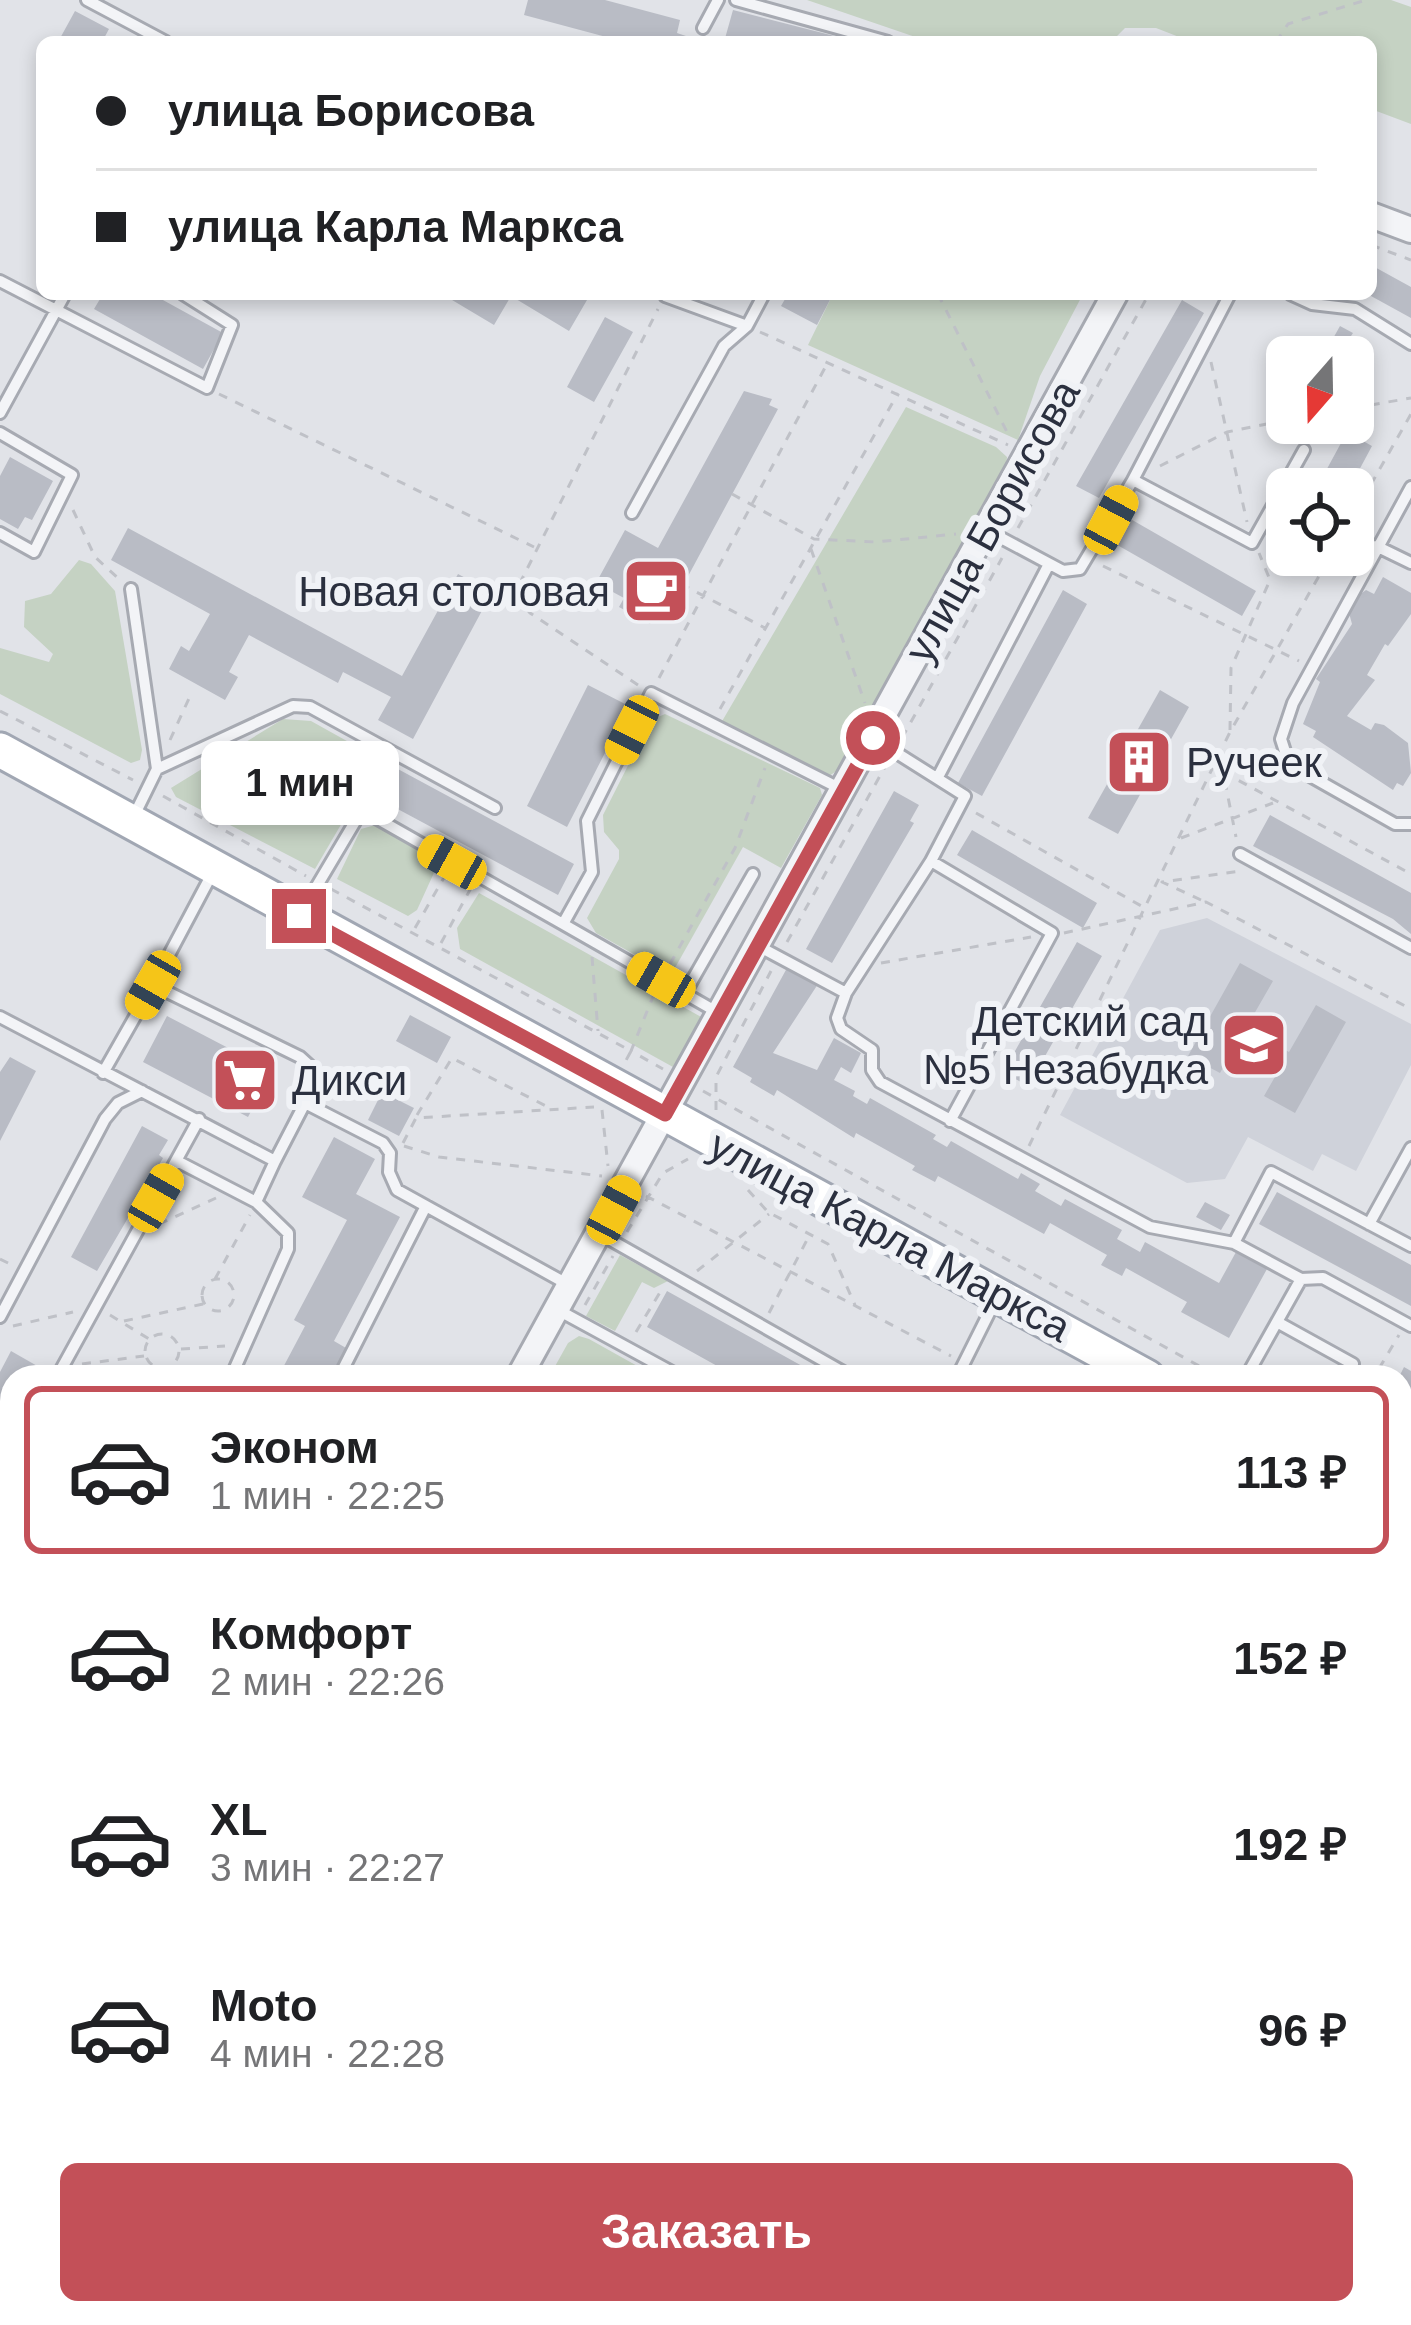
<!DOCTYPE html>
<html lang="ru">
<head>
<meta charset="utf-8">
<style>
	body { margin:0; font-family:Arial,sans-serif; background:#f2f2f2; color:#202124; height:100vh; display:flex; flex-direction:column; font-size:45px; white-space:nowrap }
	* { box-sizing:border-box; margin:0 }
	p { font-size:39px; color:#757577 }
	.icon { flex:none; width:66px; height:66px; fill:none; stroke:currentColor; stroke-width:2; stroke-linecap:round; stroke-linejoin:round }
	.map { position:relative; flex:1; overflow:hidden }
	.side { position:absolute; left:0px; top:1365px; width:1413px; height:960px; display:flex; flex-direction:column; background:#fff; border-radius:36px 36px 0 0; box-shadow:0 6px 18px #0003 }
	.side>* { flex:none }
	.hud { position:absolute; left:36px; top:36px; width:1341px; height:264px; border-radius:18px; box-shadow:0 6px 18px #0003; display:grid; align-content:center; height:264px; padding:0 60px; background:#fff }
	.needle { width:78px; rotate:200deg }
	.buttons { position:absolute; left:1266px; top:336px; display:grid; gap:24px }
	.buttons a { display:grid; place-items:center; width:108px; height:108px; border-radius:18px; background:#fff; box-shadow:0 6px 18px #0003; font-size:60px }
	.end { position:absolute; width:54px; height:54px; margin:-27px; border:15px solid #c35058; background:#fff; box-shadow:0 0 0 6px #fff }
	.from { border-radius:50% }
	.bubble { position:absolute; height:84px; border-radius:18px; background:#fff; box-shadow:0 6px 18px #0003; font-size:39px; font-weight:700; line-height:84px; text-align:center }
	.car { position:absolute; width:36px; height:72px; margin:-36px -18px; border-radius:15px; box-shadow:0 0 9px 3px #0007; background:linear-gradient(#f5c518 24%,#345 0 40%,#f5c518 0 76%,#345 0 86%,#f5c518 0) }
	.hud b { display:flex; align-items:center; gap:42px; height:114px; font-size:45px }
	.hud b+b { border-top:3px solid #e0e0e0 }
	.hud i { width:30px; height:30px; background:#202124 }
	ul { padding:21px 0 0; list-style:none }
	li { display:flex; align-items:center; gap:36px; height:168px; margin:0 24px 18px; padding:0 36px; border:6px solid transparent; border-radius:18px }
	li div { flex:1 }
	li b { display:block; font-size:45px }
	li em { font-style:normal; font-weight:700 }
	li.selected { border-color:#c35058 }
	li>.icon { width:108px; height:108px; stroke-width:1.5 }
	.cta { display:flex; gap:24px; margin-top:auto; padding:24px 60px }
	.cta a { flex:1; height:138px; border-radius:18px; background:#c35058; color:#fff; font-size:48px; font-weight:700; line-height:138px; text-align:center }
	.map>svg:first-child { display:block }
	.built { fill:#cfd2da }
	.green { fill:#c5d2c3 }
	.building { fill:#b9bcc5 }
	.lines { fill:none; stroke-linecap:round; stroke-linejoin:round }
	.service-casing { stroke:#a7aab2; stroke-width:16 }
	.minor-casing { stroke:#a7aab2; stroke-width:27 }
	.tertiary-casing { stroke:#a7aab2; stroke-width:30 }
	.primary-casing { stroke:#a1a7b3; stroke-width:39 }
	.path { stroke:#bfc1c7; stroke-width:3; stroke-dasharray:9 9; stroke-linecap:butt }
	.service { stroke:#f3f4f7; stroke-width:10 }
	.minor { stroke:#f3f4f7; stroke-width:21 }
	.tertiary { stroke:#f3f4f7; stroke-width:24 }
	.primary { stroke:#fff; stroke-width:33 }
	.route { stroke:#c35058; stroke-width:15 }
	.labels { text-anchor:middle; dominant-baseline:central; stroke-width:12; stroke-linejoin:round; paint-order:stroke }
	.street-label { font-size:42px; fill:#2b303f; stroke:#f0f2f6 }
	.poi-label { font-size:42px; fill:#2b303f; stroke:#f0f2f6; text-anchor:end }
</style>
</head>
<body>
<div class="map">
<svg width="1411" height="2325" viewBox="0 0 1411 2325">
	<rect width="100%" height="100%" fill="#e1e3e8"/>
	<!-- built -->
	<path class="built" d="M 1207,918 L 1411,1024 L 1411,1065 L 1356,1171 L 1322,1154 L 1313,1171 L 1248,1137 L 1225,1179 L 1187,1183 L 1060,1115 L 1160,930 Z"/>
	<!-- green -->
	<path class="green" d="M 807,0 L 1391,0 L 1411,7 L 1411,124 L 1371,109 L 1371,42 L 1192,42 L 1156,28 L 1125,28 L 1111,42 L 930,42 Z
		M 833,294 L 1083,294 L 1040,376 L 1018,440 L 808,345 Z
		M 906,407 L 996,447 L 1007,457 L 1006,468 L 844,766 L 829,776 L 721,723 Z
		M 79,560 L 91,564 L 115,591 L 142,750 L 140,760 L 131,763 L 0,694 L 0,648 L 49,662 L 53,654 L 24,627 L 25,601 L 51,594 Z
		M 665,714 L 820,788 L 822,795 L 781,868 L 743,847 L 671,975 L 596,933 L 587,918 L 619,859 L 619,850 L 604,832 L 603,815 L 651,720 Z
		M 283,719 L 311,721 L 372,755 L 377,763 L 315,869 L 176,797 L 171,788 Z
		M 379,824 L 438,864 L 417,910 L 408,916 L 337,879 L 361,829 Z
		M 479,893 L 703,1018 L 673,1067 L 460,949 L 457,928 Z
		M 620,1255 L 668,1281 L 654,1288 L 642,1282 L 615,1331 L 586,1316 Z
		M 579,1336 L 589,1339 L 657,1377 L 549,1377 L 568,1343 Z
		M 1411,1893 L 1411,2078 L 1401,2096 L 1401,1911 Z
		M 806,2313 L 1111,2313 L 1133,2325 L 799,2325 Z"/>
	<!-- building -->
	<path class="building" d="M 528,0 L 605,0 L 680,20 L 677,33 L 704,42 L 609,42 L 610,38 L 524,15 Z
		M 733,10 L 850,40 L 850,42 L 724,42 Z
		M 75,11 L 109,29 L 102,42 L 58,42 Z
		M 1371,265 L 1411,287 L 1411,318 L 1371,296 Z
		M 103,294 L 152,294 L 223,333 L 203,369 L 94,309 Z
		M 442,294 L 577,294 L 587,300 L 569,331 L 511,296 L 494,325 Z
		M 788,294 L 833,294 L 817,325 L 781,306 Z
		M 1182,300 L 1204,313 L 1099,498 L 1076,486 Z
		M 605,317 L 633,332 L 594,402 L 567,387 Z
		M 1340,326 L 1353,333 L 1337,357 L 1326,351 Z
		M 744,391 L 772,399 L 769,405 L 778,409 L 686,580 L 677,575 L 650,624 L 619,607 L 624,598 L 596,583 L 625,530 L 658,548 Z
		M 1347,432 L 1372,446 L 1349,489 L 1316,489 Z
		M 10,457 L 53,481 L 32,520 L 25,517 L 18,529 L 0,519 L 0,476 Z
		M 1127,517 L 1256,591 L 1242,616 L 1112,542 Z
		M 128,528 L 402,676 L 458,574 L 492,592 L 413,739 L 378,720 L 391,697 L 343,672 L 338,683 L 249,635 L 229,672 L 238,677 L 225,700 L 169,669 L 181,646 L 189,651 L 210,614 L 111,560 Z
		M 1287,541 L 1287,555 L 1312,555 L 1301,576 L 1276,562 Z
		M 1383,577 L 1411,593 L 1411,614 L 1388,646 L 1385,644 L 1367,675 L 1375,680 L 1347,716 L 1371,730 L 1375,723 L 1384,725 L 1408,743 L 1411,773 L 1403,786 L 1397,783 L 1393,790 L 1313,737 L 1316,731 L 1303,724 L 1320,682 L 1316,679 L 1352,624 L 1349,613 L 1358,596 L 1366,590 L 1374,594 Z
		M 1063,590 L 1087,604 L 982,796 L 958,783 Z
		M 588,685 L 629,706 L 567,827 L 527,806 Z
		M 1160,690 L 1189,707 L 1118,834 L 1088,818 Z
		M 396,768 L 574,864 L 558,895 L 379,799 Z
		M 894,791 L 919,805 L 910,821 L 914,823 L 832,963 L 806,949 Z
		M 1270,815 L 1411,893 L 1411,934 L 1393,919 L 1253,846 Z
		M 972,830 L 1097,903 L 1083,928 L 957,855 Z
		M 1077,942 L 1102,956 L 1028,1086 L 1003,1072 Z
		M 1240,963 L 1273,981 L 1246,1028 L 1289,1052 L 1316,1005 L 1346,1022 L 1295,1113 L 1264,1096 L 1280,1068 L 1236,1044 L 1220,1073 L 1188,1056 Z
		M 787,968 L 818,984 L 773,1053 L 817,1070 L 834,1038 L 861,1053 L 851,1073 L 841,1067 L 834,1080 L 855,1091 L 853,1096 L 867,1104 L 870,1098 L 936,1135 L 933,1139 L 947,1147 L 951,1141 L 1018,1179 L 1021,1173 L 1040,1184 L 1035,1191 L 1061,1206 L 1065,1199 L 1122,1230 L 1117,1239 L 1140,1252 L 1145,1242 L 1219,1283 L 1236,1252 L 1267,1269 L 1229,1338 L 1181,1312 L 1187,1302 L 1126,1268 L 1122,1276 L 1101,1265 L 1107,1255 L 1050,1223 L 1044,1234 L 938,1176 L 935,1182 L 912,1170 L 915,1166 L 856,1133 L 854,1138 L 777,1090 L 774,1096 L 750,1082 L 752,1078 L 733,1067 Z
		M 410,1015 L 451,1037 L 437,1063 L 396,1041 Z
		M 167,1016 L 272,1071 L 248,1117 L 143,1062 Z
		M 10,1057 L 36,1071 L 0,1141 L 0,1072 Z
		M 382,1092 L 414,1108 L 399,1136 L 368,1120 Z
		M 142,1126 L 168,1140 L 159,1155 L 163,1158 L 97,1271 L 71,1257 Z
		M 334,1137 L 375,1159 L 356,1194 L 400,1217 L 334,1341 L 346,1348 L 330,1377 L 278,1377 L 305,1326 L 294,1320 L 347,1220 L 302,1197 Z
		M 1277,1192 L 1411,1265 L 1411,1306 L 1259,1224 Z
		M 1205,1202 L 1230,1215 L 1221,1230 L 1196,1217 Z
		M 667,1291 L 822,1377 L 737,1377 L 647,1327 Z
		M 11,1351 L 39,1367 L 34,1377 L 12,1377 L 12,1419 L 0,1442 L 0,1372 Z
		M 1404,1367 L 1411,1371 L 1411,1416 L 1401,1411 L 1399,1377 Z
		M 0,1471 L 12,1477 L 12,1516 L 0,1510 Z
		M 1401,1785 L 1411,1790 L 1411,1834 L 1401,1828 Z
		M 12,1897 L 12,1971 L 0,1993 L 0,1919 Z
		M 1411,2078 L 1411,2157 L 1401,2175 L 1401,2096 Z
		M 15,2313 L 53,2313 L 50,2321 L 58,2325 L 10,2325 Z
		M 261,2313 L 305,2313 L 298,2325 L 255,2325 Z
		M 469,2313 L 511,2313 L 505,2325 L 462,2325 Z
		M 618,2313 L 660,2313 L 653,2325 L 611,2325 Z
		M 764,2313 L 806,2313 L 799,2325 L 757,2325 Z
		M 1161,2313 L 1224,2313 L 1246,2325 L 1183,2325 Z
		M 1295,2313 L 1353,2313 L 1375,2325 L 1317,2325 Z"/>
	<g class="lines">
		<!-- service casing -->
		<g class="service-casing">
			<path id="service" d="M 87,0 L 166,42
				M 736,0 L 888,42
				M 703,28 L 718,0
				M 0,281 L 207,388 L 232,325 L 183,294
				M 1230,294 L 1133,480 L 1252,543 L 1304,450
				M 1290,294 L 1312,304 L 1355,309 L 1411,344
				M 665,296 L 747,326
				M 0,413 L 65,294
				M 0,433 L 72,475 L 34,552 L 0,533
				M 1411,487 L 1293,703 L 1281,739 L 1289,764 L 1395,824 L 1411,824
				M 632,513 L 724,346 L 747,326 L 764,294
				M 988,531 L 1063,571 L 1080,569 L 1133,480
				M 1376,546 L 1411,563
				M 131,589 L 157,769 L 132,820
				M 873,738 L 965,796 L 931,861 L 1052,933 L 950,1121
				M 157,769 L 293,706 L 310,707 L 394,753
				M 938,777 L 1049,564
				M 495,808 L 394,753 L 362,810 L 563,924
				M 1240,854 L 1411,948
				M 213,872 L 153,985 L 300,1057 L 311,1067 L 305,1103
				M 302,911 L 362,810
				M 758,946 L 846,993 L 837,1018 L 841,1029 L 872,1050 L 872,1070 L 880,1082 L 1150,1227 L 1234,1243
				M 685,993 L 753,874
				M 846,993 L 931,861
				M 717,1012 L 563,924 L 592,872 L 587,821 L 651,693 L 843,790
				M 0,1017 L 275,1161 L 305,1103 L 383,1143 L 390,1153 L 389,1172 L 397,1190 L 569,1285
				M 103,1073 L 153,985
				M 177,1161 L 256,1202 L 288,1233 L 288,1249 L 231,1377
				M 256,1202 L 275,1161
				M 1369,1224 L 1411,1148
				M 600,1234 L 852,1377
				M 1301,1279 L 1323,1278 L 1411,1326
				M 558,1310 L 681,1377
				M 0,1317 L 105,1119 L 118,1103 L 142,1091
				M 1277,1322 L 1353,1364
				M 57,1377 L 199,1119
				M 339,1377 L 426,1206
				M 957,1377 L 995,1301
				M 1246,1377 L 1301,1279 L 1234,1243 L 1271,1172 L 1411,1246
				M 0,1520 L 12,1527
				M 0,1545 L 12,1552
				M 0,1663 L 12,1640
				M 0,1702 L 12,1716
				M 0,1801 L 12,1768
				M 1401,2213 L 1411,2194
				M 412,2313 L 433,2325
				M 1111,2313 L 1133,2325
				M 72,2325 L 76,2313
				M 323,2325 L 329,2313
				M 439,2325 L 446,2313
				M 711,2325 L 718,2313"/>
		</g>
		<!-- minor casing -->
		<g class="minor-casing">
			<path id="minor" d="M 0,2121 L 12,2128
				M 1401,2257 L 1411,2263"/>
		</g>
		<!-- tertiary casing -->
		<g class="tertiary-casing">
			<path id="tertiary" d="M 1371,215 L 1411,230
				M 519,1377 L 1115,294
				M 138,2325 L 142,2313"/>
		</g>
		<!-- primary casing -->
		<g class="primary-casing">
			<path id="primary" d="M 0,750 L 1147,1377
				M 1401,1516 L 1411,1521"/>
		</g>
		<!-- path -->
		<path class="path" d="M 1276,42 L 1288,24 L 1366,0
			M 1371,245 L 1411,260
			M 938,294 L 1009,436
			M 760,332 L 1008,445
			M 1211,362 L 1247,522
			M 219,394 L 534,547
			M 1353,408 L 1411,398
			M 1303,423 L 1307,436
			M 1160,466 L 1227,432 L 1287,420
			M 732,494 L 814,539 L 876,542 L 956,534
			M 73,510 L 95,557 L 120,580
			M 1353,516 L 1411,414
			M 1018,528 L 1149,294
			M 811,549 L 865,703
			M 1103,566 L 1299,661
			M 681,584 L 765,628
			M 659,678 L 828,362
			M 638,685 L 530,613 L 520,601 L 521,581 L 658,309
			M 720,709 L 898,393
			M 0,711 L 133,780
			M 1230,730 L 1231,668 L 1270,580 L 1259,553
			M 902,738 L 1002,558
			M 170,740 L 191,694
			M 1215,768 L 1223,772 L 1236,837
			M 1223,772 L 1411,874
			M 163,796 L 306,876
			M 976,813 L 1145,908
			M 1181,838 L 1273,803
			M 331,889 L 631,1051 L 624,1064
			M 1201,900 L 1162,882 L 1240,871
			M 415,928 L 446,874
			M 1064,933 L 1206,902 L 1411,1009
			M 787,942 L 885,767
			M 441,943 L 471,888
			M 592,957 L 598,1031
			M 881,963 L 1031,937
			M 670,964 L 735,848 L 765,768
			M 654,994 L 631,1051 L 663,1069
			M 703,1091 L 1219,1377
			M 602,1110 L 608,1166
			M 716,1110 L 716,1077 L 771,971
			M 417,1115 L 452,1058 L 548,1107
			M 403,1143 L 416,1118 L 594,1107
			M 404,1146 L 439,1157 L 602,1176
			M 1029,1146 L 1230,732 L 1331,555
			M 748,1190 L 768,1212 L 828,1244 L 855,1305
			M 646,1196 L 951,1356
			M 159,1224 L 216,1198
			M 627,1232 L 663,1173 L 688,1159
			M 0,1259 L 10,1264
			M 697,1271 L 769,1214
			M 215,1279 L 250,1215
			M202 1295a16 16 0 1 1 32 0a16 16 0 1 1-32 0Z
			M 585,1305 L 613,1256
			M 769,1313 L 809,1236
			M 110,1315 L 149,1339
			M 124,1321 L 203,1304
			M 13,1326 L 73,1312
			M 636,1332 L 662,1289
			M145 1351a17 17 0 1 1 34 0a17 17 0 1 1-34 0Z
			M 181,1349 L 225,1346
			M 82,1364 L 144,1356
			M 975,1369 L 989,1377
			M 1367,1373 L 1374,1377 L 1399,1335
			M 1401,1474 L 1411,1480
			M 1401,1605 L 1411,1610
			M 0,1610 L 12,1617
			M 1401,1676 L 1411,1682
			M 1401,1760 L 1411,1765
			M 1401,1895 L 1411,1877
			M 1401,2059 L 1411,2040
			M 913,2313 L 936,2325
			M 1034,2313 L 1036,2325
			M 1274,2313 L 1277,2325
			M 166,2325 L 171,2313
			M 854,2325 L 862,2313"/>
		<!-- service -->
		<use href="#service" class="service"/>
		<!-- minor -->
		<use href="#minor" class="minor"/>
		<!-- tertiary -->
		<use href="#tertiary" class="tertiary"/>
		<!-- primary -->
		<use href="#primary" class="primary"/>
	</g>
	<g class="lines">
		<!-- route -->
		<path class="route" d="M 299,916 L 665,1114 L 873,738"/>
	</g>
	<!-- icons -->
	<defs>
		<g id="cafe-square" transform="scale(3.45)"><rect x="-9" y="-9" width="18" height="18" rx="4" fill="#c35058" stroke="#f0f2f6"/><path d="M-5.5-4.5H6V0H3Q3 3.5 0 3.5H-2.5Q-5.5 3.5-5.5 0ZM3-3.2v2h1.7v-2ZM-6 4.5H4V6H-6Z" fill="#fff"/></g>
		<g id="building-square" transform="scale(3.45)"><rect x="-9" y="-9" width="18" height="18" rx="4" fill="#c35058" stroke="#f0f2f6"/><path d="M-4-6H4V6H1V3H-1V6H-4ZM-2.5-4.3h1.7v1.8h-1.7ZM.8-4.3h1.7v1.8H.8ZM-2.5-1h1.7V.8h-1.7ZM.8-1h1.7V.8H.8Z" fill="#fff"/></g>
		<g id="school-square" transform="scale(3.45)"><rect x="-9" y="-9" width="18" height="18" rx="4" fill="#c35058" stroke="#f0f2f6"/><path d="M0-5L7-2L0 1L-7-2ZM-4 1L0 2.5L4 1V4Q0 6-4 4Z" fill="#fff"/></g>
		<g id="supermarket-square" transform="scale(3.45)"><rect x="-9" y="-9" width="18" height="18" rx="4" fill="#c35058" stroke="#f0f2f6"/><path d="M-6-5.5h2.5l.6 2H6L4.5 2H-2.5L-4.4-4H-6ZM-1.5 3.2a1.3 1.3 0 1 0 .1 0ZM3 3.2a1.3 1.3 0 1 0 .1 0Z" fill="#fff"/></g>
	</defs>
	<g fill-rule="evenodd">
		<use href="#cafe-square" x="656" y="591"/>
		<use href="#building-square" x="1139" y="762"/>
		<use href="#school-square" x="1254" y="1045"/>
		<use href="#supermarket-square" x="245" y="1080"/>
	</g>
	<g class="labels">
		<!-- street labels -->
		<g class="street-label">
			<text transform="translate(992 521) rotate(-61)">улица Борисова</text>
			<text transform="translate(890 1236) rotate(28)">улица Карла Маркса</text>
		</g>
		<!-- poi labels -->
		<g class="poi-label">
			<text x="610" y="591">Новая столовая</text>
			<text x="1186" y="762" text-anchor="start">Ручеек</text>
			<text x="1208" y="1021">Детский сад<tspan x="1208" dy="48">№5 Незабудка</tspan></text>
			<text x="292" y="1080" text-anchor="start">Дикси</text>
		</g>
	</g>
</svg>
<div class="buttons">
<a><svg class="needle" viewBox="-14 -14 28 28"><path d="M0-13l5 13h-10z" fill="#e53935"/><path d="M0 13l5-13h-10z" fill="#757577"/></svg></a>
<a><svg class="icon" aria-label="locate" viewBox="0 0 24 24"><circle cx="12" cy="12" r="6"/><path d="M12 2v4M12 18v4M2 12h4M18 12h4"/></svg></a>
</div>
<i class="end from" style="left:873px;top:738px"></i>
<i class="end" style="left:299px;top:916px"></i>
<div class="bubble" style="left:201px;top:741px;width:198px">1 мин</div>
<i class="car" style="left:1111px;top:520px;rotate:28deg"></i>
<i class="car" style="left:632px;top:730px;rotate:207deg"></i>
<i class="car" style="left:452px;top:862px;rotate:299deg"></i>
<i class="car" style="left:661px;top:980px;rotate:300deg"></i>
<i class="car" style="left:153px;top:985px;rotate:210deg"></i>
<i class="car" style="left:156px;top:1198px;rotate:30deg"></i>
<i class="car" style="left:614px;top:1210px;rotate:28deg"></i>
<div class="hud">
<b><i class="from"></i>улица Борисова</b>
<b><i></i>улица Карла Маркса</b>
</div>
<section class="side">
<ul>
<li class="selected"><svg class="icon" aria-label="car" viewBox="0 0 24 24"><path d="M5 17H2v-5l4-1 3-4h7l3 4 3 1v5h-3M9 17h6M6 11h13"/><circle cx="7" cy="17" r="2"/><circle cx="17" cy="17" r="2"/></svg><div><b>Эконом</b><p>1 мин · 22:25</p></div><em>113 ₽</em></li>
<li><svg class="icon" aria-label="car" viewBox="0 0 24 24"><path d="M5 17H2v-5l4-1 3-4h7l3 4 3 1v5h-3M9 17h6M6 11h13"/><circle cx="7" cy="17" r="2"/><circle cx="17" cy="17" r="2"/></svg><div><b>Комфорт</b><p>2 мин · 22:26</p></div><em>152 ₽</em></li>
<li><svg class="icon" aria-label="car" viewBox="0 0 24 24"><path d="M5 17H2v-5l4-1 3-4h7l3 4 3 1v5h-3M9 17h6M6 11h13"/><circle cx="7" cy="17" r="2"/><circle cx="17" cy="17" r="2"/></svg><div><b>XL</b><p>3 мин · 22:27</p></div><em>192 ₽</em></li>
<li><svg class="icon" aria-label="car" viewBox="0 0 24 24"><path d="M5 17H2v-5l4-1 3-4h7l3 4 3 1v5h-3M9 17h6M6 11h13"/><circle cx="7" cy="17" r="2"/><circle cx="17" cy="17" r="2"/></svg><div><b>Moto</b><p>4 мин · 22:28</p></div><em>96 ₽</em></li>
</ul>
<div class="cta"><a>Заказать</a></div>
</section>
</div>
</body>
</html>
